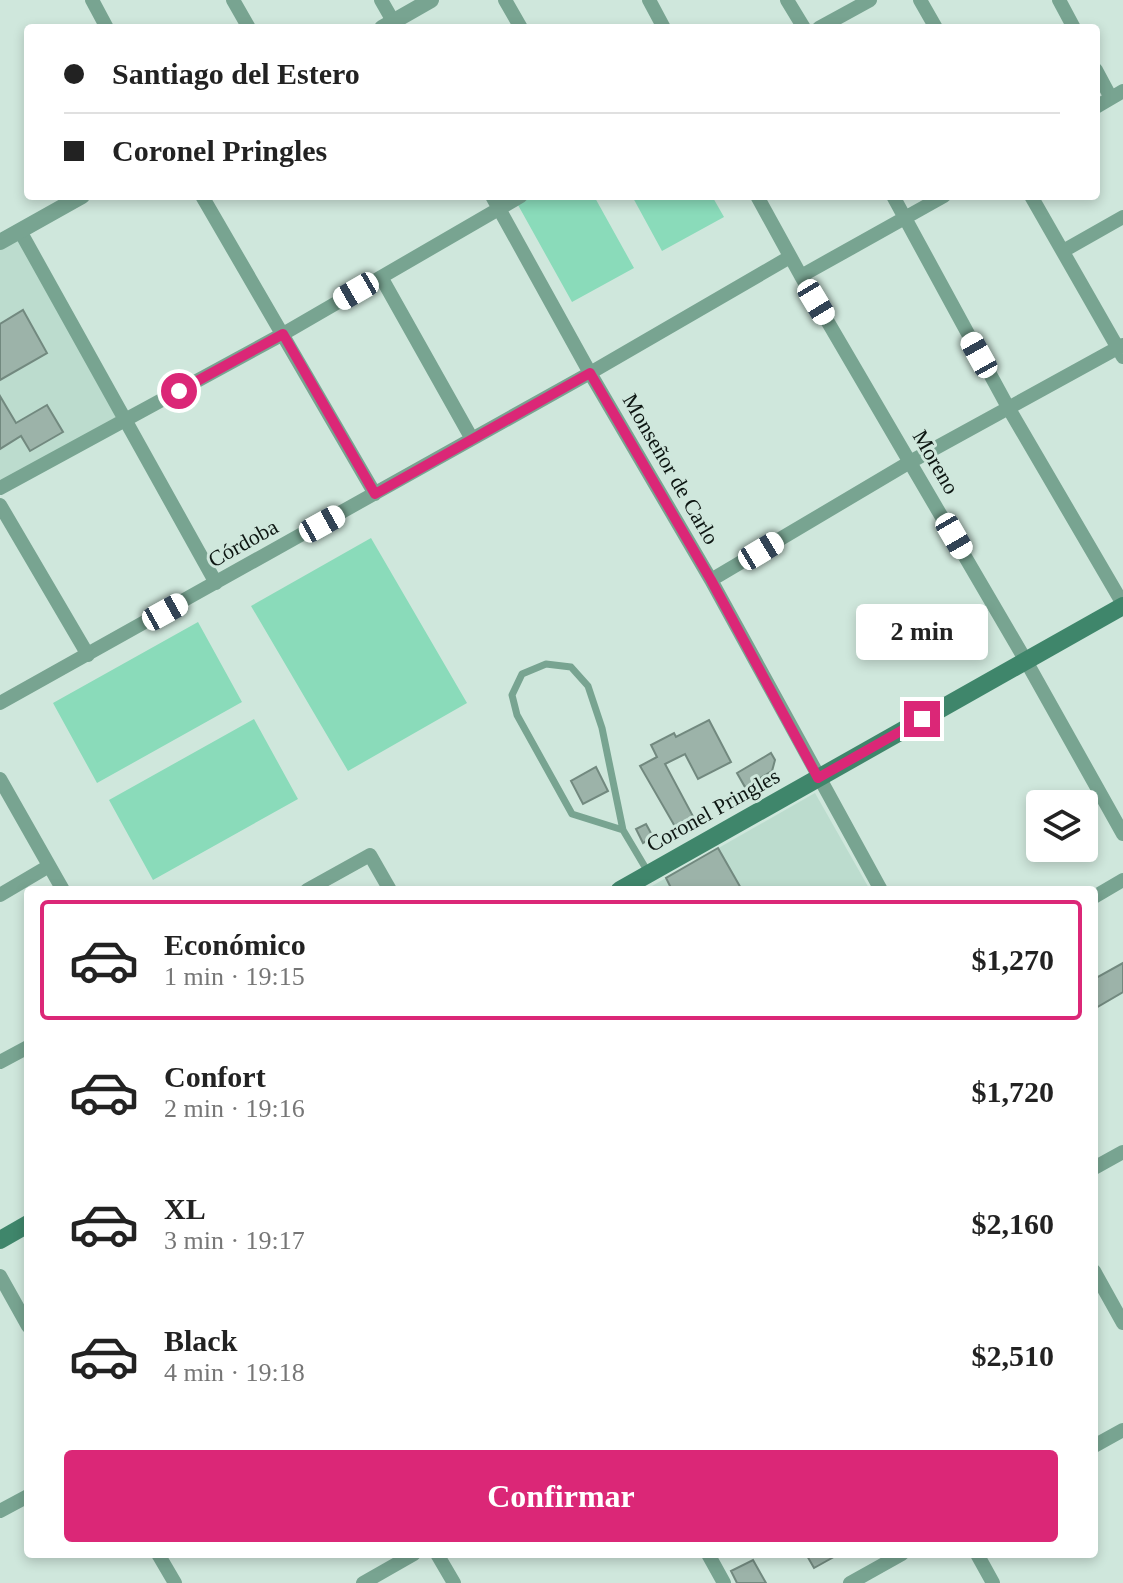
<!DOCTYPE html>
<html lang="es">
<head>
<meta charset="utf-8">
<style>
	body { margin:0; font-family:Georgia,serif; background:#f2f2f2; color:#222; height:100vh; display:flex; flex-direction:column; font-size:30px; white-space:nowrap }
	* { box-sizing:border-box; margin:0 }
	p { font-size:26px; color:#767676 }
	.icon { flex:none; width:44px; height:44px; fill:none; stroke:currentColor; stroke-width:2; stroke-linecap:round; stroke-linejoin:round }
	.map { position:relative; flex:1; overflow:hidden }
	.drawer { position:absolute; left:24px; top:886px; width:1074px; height:672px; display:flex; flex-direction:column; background:#fff; border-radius:8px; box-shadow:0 4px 12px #0003 }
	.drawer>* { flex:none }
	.top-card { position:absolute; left:24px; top:24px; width:1076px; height:176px; border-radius:8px; box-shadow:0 4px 12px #0003; display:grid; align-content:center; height:176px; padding:0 40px; background:#fff }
	.buttons { position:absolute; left:1026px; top:790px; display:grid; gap:16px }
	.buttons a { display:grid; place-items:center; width:72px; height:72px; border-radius:8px; background:#fff; box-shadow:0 4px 12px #0003; font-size:40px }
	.end { position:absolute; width:36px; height:36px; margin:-18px; border:10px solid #db2777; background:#fff; box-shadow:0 0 0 4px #fff }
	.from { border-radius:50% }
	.bubble { position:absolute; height:56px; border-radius:8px; background:#fff; box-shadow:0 4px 12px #0003; font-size:26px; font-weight:700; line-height:56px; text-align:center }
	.car { position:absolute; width:24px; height:48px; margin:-24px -12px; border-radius:10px; box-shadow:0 0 6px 2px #0007; background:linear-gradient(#fff 24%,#345 0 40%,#fff 0 76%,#345 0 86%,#fff 0) }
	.top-card b { display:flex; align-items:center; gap:28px; height:76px; font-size:30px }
	.top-card b+b { border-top:2px solid #e0e0e0 }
	.top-card i { width:20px; height:20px; background:#222 }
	ul { padding:14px 0 0; list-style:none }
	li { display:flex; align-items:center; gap:24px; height:120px; margin:0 16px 12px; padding:0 24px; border:4px solid transparent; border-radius:8px }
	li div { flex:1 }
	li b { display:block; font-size:30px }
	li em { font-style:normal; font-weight:700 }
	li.selected { border-color:#db2777 }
	li>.icon { width:72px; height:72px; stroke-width:1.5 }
	.primary-button { display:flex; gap:16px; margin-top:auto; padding:16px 40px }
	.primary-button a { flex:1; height:92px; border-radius:8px; background:#db2777; color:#fff; font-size:32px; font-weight:700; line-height:92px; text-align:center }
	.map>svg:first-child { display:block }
	.built { fill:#bcdcce }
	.green { fill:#8adbba }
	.building { fill:#9cb3a9; stroke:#72897f; stroke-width:2 }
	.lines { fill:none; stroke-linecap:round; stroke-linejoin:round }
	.service { stroke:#78a491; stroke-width:7 }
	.minor { stroke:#78a491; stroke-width:14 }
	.tertiary { stroke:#78a491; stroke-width:16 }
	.secondary { stroke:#3f866b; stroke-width:18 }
	.route { stroke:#db2777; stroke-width:10 }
	.labels { text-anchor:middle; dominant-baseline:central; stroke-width:6; stroke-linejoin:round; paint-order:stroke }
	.street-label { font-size:22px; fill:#0d1612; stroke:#cfe7dc }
</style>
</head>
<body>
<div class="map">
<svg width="1123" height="1583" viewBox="0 0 1123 1583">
	<rect width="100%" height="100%" fill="#cfe7dc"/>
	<!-- built -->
	<path class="built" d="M 20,231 L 126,420 L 0,488 L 0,243 Z
		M 815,793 L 870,890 L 645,890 Z"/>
	<!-- green -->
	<path class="green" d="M 533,196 L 594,196 L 634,268 L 572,302 L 518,205 Z
		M 632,196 L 712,196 L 724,217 L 662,251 Z
		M 371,538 L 467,703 L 348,771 L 251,606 Z
		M 198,622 L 242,702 L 97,783 L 53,703 Z
		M 254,719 L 298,799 L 153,880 L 109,800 Z"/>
	<!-- building -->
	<path class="building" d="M 23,310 L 47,353 L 0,380 L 0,324 Z
		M 0,396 L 16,423 L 47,405 L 63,432 L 30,451 L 21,436 L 0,449 Z
		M 709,720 L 731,762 L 698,779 L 685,754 L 665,764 L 695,820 L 677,830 L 640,766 L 657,757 L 651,745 L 674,733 L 676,737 Z
		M 771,753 L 775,760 L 772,771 L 745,787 L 737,773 Z
		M 596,767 L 608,791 L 583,804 L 571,781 Z
		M 646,824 L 653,837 L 643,843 L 636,829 Z
		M 718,848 L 742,890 L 672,890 L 666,878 Z
		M 1123,963 L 1123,992 L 1094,1009 L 1094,979 Z
		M 806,1554 L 839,1554 L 814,1568 Z
		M 753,1560 L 766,1583 L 737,1583 L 731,1571 Z"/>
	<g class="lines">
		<!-- service -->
		<path class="service" d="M 623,830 L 572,814 L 517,715 L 512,695 L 522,674 L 546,664 L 571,667 L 588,686 L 602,728 L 623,830 L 648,872"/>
		<!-- minor -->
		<path class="minor" d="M 92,0 L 107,28
			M 233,0 L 249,28
			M 381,0 L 397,28
			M 505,0 L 521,28
			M 649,0 L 664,28
			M 787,0 L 804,28
			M 920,0 L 936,28
			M 1059,0 L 1074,28
			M 819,28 L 870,0
			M 1096,70 L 1111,98
			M 1096,107 L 1123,91
			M 202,196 L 375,494
			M 492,196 L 590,373 L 711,580 L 881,890
			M 757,196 L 801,276 L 1026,661 L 1123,834
			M 893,196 L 1009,409 L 1123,604
			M 1031,196 L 1123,357
			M 20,231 L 216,583
			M 1063,251 L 1123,217
			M 801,276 L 944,196
			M 381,277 L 472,439
			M 0,488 L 283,334 L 521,196
			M 0,505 L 88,655
			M 711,580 L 910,462 L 1123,345
			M 0,703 L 590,373 L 790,257
			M 0,779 L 63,890
			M 307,890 L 370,855 L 390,890
			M 0,895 L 49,866
			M 1094,897 L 1123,880
			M 0,1062 L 28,1047
			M 1094,1168 L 1123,1152
			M 1094,1271 L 1123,1323
			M 0,1276 L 28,1326
			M 1094,1446 L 1123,1430
			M 0,1511 L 28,1496
			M 158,1554 L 175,1583
			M 437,1554 L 454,1583
			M 708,1554 L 724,1583
			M 977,1554 L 993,1583
			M 363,1583 L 414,1554
			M 850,1583 L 902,1554"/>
		<!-- tertiary -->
		<path class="tertiary" d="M 382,28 L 431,0
			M 0,242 L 82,196"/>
		<!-- secondary -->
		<path class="secondary" d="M 620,890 L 1123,606
			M 0,1240 L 28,1224"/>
	</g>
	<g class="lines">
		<!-- route -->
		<path class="route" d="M 179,391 L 283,334 L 375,494 L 590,373 L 711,580 L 818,778 L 922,719"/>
	</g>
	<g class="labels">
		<!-- street labels -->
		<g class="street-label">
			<text transform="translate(936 462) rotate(60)">Moreno</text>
			<text transform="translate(671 469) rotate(60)">Monseñor de Carlo</text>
			<text transform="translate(243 543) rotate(-29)">Córdoba</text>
			<text transform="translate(713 810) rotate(-29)">Coronel Pringles</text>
		</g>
	</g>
</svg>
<div class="buttons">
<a><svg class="icon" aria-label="layers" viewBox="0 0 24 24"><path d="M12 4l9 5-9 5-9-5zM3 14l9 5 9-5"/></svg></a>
</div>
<i class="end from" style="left:179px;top:391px"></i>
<i class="end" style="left:922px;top:719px"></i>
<div class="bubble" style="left:856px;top:604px;width:132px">2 min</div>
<i class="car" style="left:356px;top:291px;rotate:240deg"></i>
<i class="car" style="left:816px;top:302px;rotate:149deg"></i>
<i class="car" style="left:979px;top:355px;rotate:331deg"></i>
<i class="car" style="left:322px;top:524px;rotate:61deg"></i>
<i class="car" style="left:954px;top:536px;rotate:150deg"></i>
<i class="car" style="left:761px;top:551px;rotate:59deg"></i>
<i class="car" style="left:165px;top:612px;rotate:61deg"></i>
<div class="top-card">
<b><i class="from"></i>Santiago del Estero</b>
<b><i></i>Coronel Pringles</b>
</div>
<section class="drawer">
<ul>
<li class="selected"><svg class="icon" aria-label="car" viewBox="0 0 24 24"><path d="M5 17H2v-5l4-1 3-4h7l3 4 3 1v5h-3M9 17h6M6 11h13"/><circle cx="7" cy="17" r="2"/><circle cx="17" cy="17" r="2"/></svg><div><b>Económico</b><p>1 min · 19:15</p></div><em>$1,270</em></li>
<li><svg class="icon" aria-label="car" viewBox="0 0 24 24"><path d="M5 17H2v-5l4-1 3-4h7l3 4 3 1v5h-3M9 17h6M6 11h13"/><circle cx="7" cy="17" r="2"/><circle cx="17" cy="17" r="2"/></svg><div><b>Confort</b><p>2 min · 19:16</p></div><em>$1,720</em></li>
<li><svg class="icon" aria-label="car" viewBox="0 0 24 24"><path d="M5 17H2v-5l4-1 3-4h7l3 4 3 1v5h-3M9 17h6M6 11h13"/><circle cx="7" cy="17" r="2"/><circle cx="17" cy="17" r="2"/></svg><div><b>XL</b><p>3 min · 19:17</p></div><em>$2,160</em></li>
<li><svg class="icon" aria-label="car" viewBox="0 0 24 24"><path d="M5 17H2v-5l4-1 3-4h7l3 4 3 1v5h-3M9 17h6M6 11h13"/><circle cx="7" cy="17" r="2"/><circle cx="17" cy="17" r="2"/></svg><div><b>Black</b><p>4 min · 19:18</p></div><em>$2,510</em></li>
</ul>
<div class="primary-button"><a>Confirmar</a></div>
</section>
</div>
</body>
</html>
